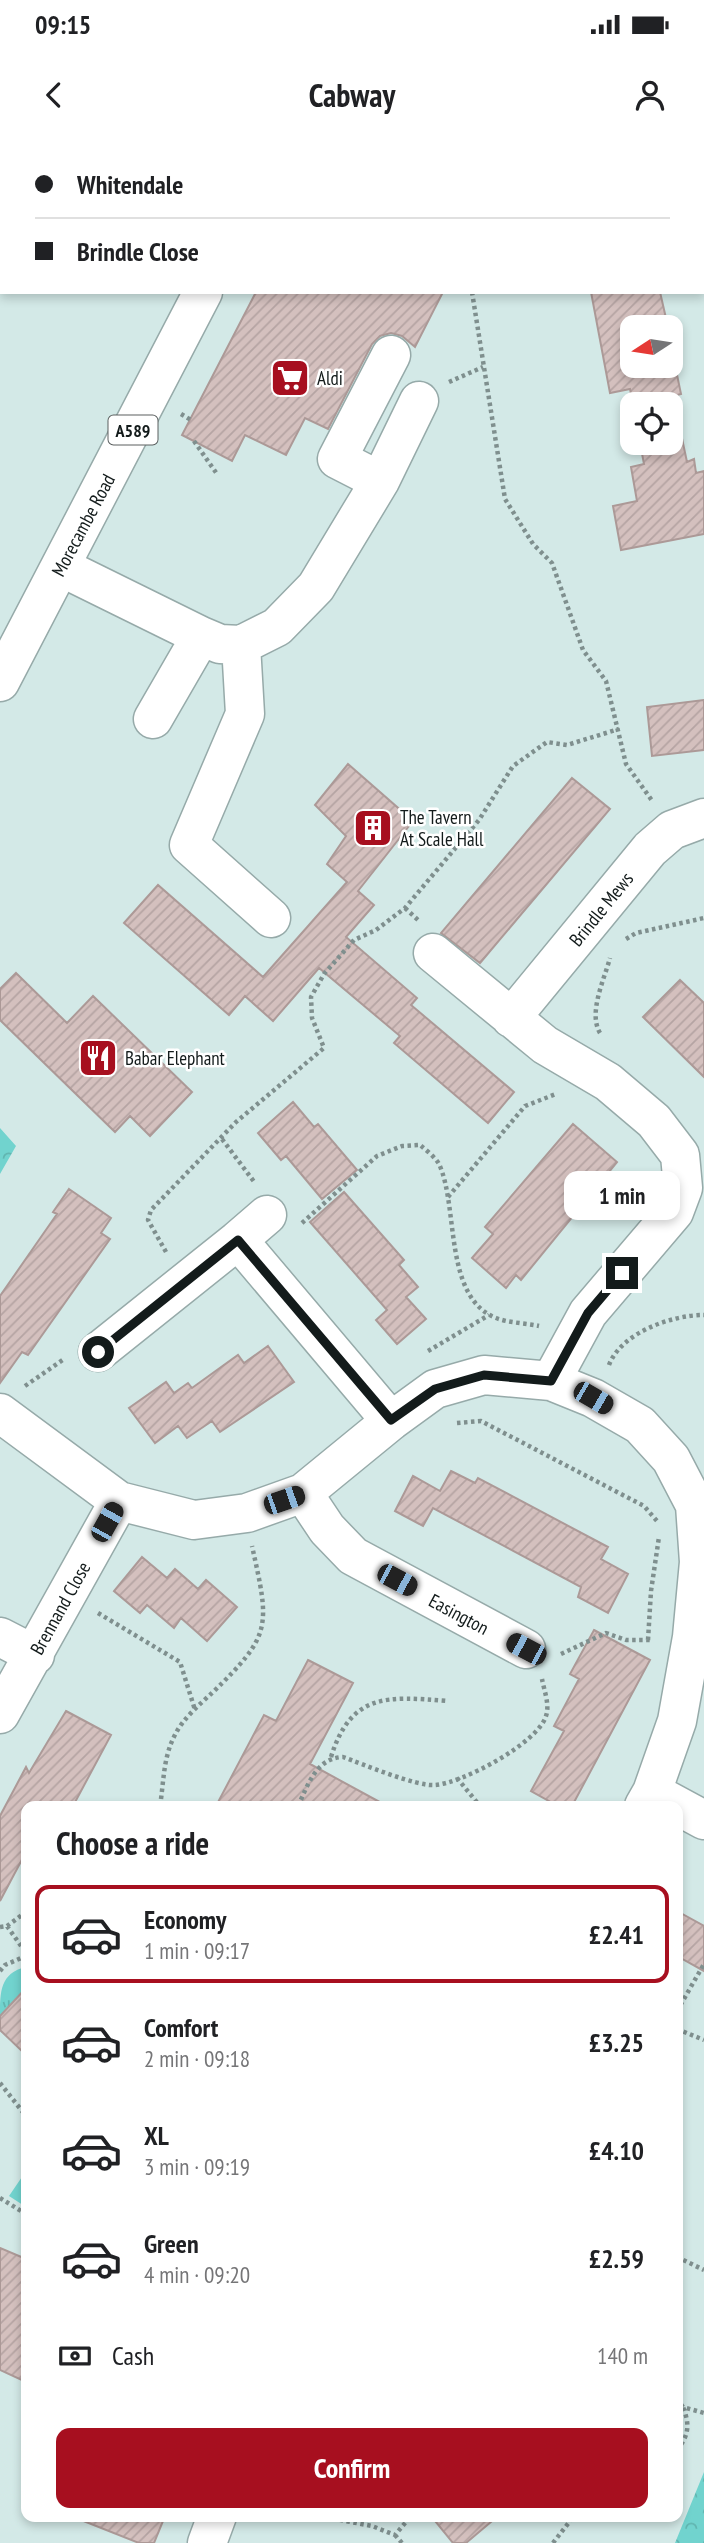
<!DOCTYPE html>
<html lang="en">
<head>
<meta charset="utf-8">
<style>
	body { margin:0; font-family:"PT Sans Narrow",sans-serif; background:#f6f6f6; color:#202124; height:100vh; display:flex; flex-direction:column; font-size:26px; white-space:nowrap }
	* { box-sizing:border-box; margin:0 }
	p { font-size:23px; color:#757577 }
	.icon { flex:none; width:38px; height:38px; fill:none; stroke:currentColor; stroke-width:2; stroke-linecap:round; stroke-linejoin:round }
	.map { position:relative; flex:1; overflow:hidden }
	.drawer { position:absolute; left:21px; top:1661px; width:662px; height:721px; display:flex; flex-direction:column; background:#fff; border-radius:14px; box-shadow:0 4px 10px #0003 }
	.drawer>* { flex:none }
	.top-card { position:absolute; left:0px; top:0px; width:705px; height:154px; box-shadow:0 4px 10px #0003; display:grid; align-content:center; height:154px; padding:0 35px; background:#fff }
	.needle { width:46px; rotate:258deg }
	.controls { position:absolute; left:620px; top:175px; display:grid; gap:14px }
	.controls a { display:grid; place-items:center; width:63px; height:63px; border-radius:14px; background:#fff; box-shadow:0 4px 10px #0003; font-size:35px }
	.end { position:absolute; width:32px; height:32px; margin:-16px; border:9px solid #131b1b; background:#fff; box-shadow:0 0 0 4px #fff }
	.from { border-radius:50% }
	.bubble { position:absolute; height:49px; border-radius:14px; background:#fff; box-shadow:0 4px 10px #0003; font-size:23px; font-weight:700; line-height:49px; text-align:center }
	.car { position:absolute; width:21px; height:42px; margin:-21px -10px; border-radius:9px; box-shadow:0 0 5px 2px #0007; background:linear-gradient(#222 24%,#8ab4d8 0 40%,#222 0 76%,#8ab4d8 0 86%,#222 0) }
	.top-card b { display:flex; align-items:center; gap:24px; height:66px; font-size:26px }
	.top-card b+b { border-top:2px solid #e0e0e0 }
	.top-card i { width:18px; height:18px; background:#202124 }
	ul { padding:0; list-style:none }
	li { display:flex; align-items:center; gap:21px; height:98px; margin:0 14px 10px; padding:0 21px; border:4px solid transparent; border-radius:14px }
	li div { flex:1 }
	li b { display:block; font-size:26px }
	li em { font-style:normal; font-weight:700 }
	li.selected { border-color:#a70f1f }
	li>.icon { width:63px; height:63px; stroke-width:1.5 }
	h2 { padding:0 35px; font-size:32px; line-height:84px }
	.pay { display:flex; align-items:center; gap:18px; height:77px; padding:0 35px; font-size:26px }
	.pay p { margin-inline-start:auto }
	.cta { display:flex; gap:14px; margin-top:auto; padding:14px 35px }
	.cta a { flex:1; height:80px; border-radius:14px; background:#a70f1f; color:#fff; font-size:28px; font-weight:700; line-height:80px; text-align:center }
	.status { display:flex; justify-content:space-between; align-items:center; height:49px; padding:0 35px; background:#fff; direction:ltr }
	.status svg { height:19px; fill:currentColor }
	header { display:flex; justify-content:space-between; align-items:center; height:91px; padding:0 35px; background:#fff; font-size:32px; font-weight:700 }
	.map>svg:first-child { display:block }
	.grass { fill:url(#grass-tufts) }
	.forest { fill:url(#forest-crowns) }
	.building { fill:url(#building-hatch); stroke:#ac9997; stroke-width:2 }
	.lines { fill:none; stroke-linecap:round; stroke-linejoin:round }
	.minor-casing { stroke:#96aaa9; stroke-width:41 }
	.major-casing { stroke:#96aaa9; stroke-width:41 }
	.path { stroke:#7f8f8e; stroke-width:4.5; stroke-dasharray:3.5 3.5; stroke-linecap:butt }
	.minor { stroke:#fff; stroke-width:38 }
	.major { stroke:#fff; stroke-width:38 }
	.route { stroke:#131b1b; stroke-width:9 }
	.labels { text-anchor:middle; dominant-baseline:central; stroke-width:5; stroke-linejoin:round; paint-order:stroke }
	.shield { fill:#fff; stroke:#5a5f5f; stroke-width:2 }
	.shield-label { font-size:18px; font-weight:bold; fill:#131b1b }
	.poi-label { font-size:19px; fill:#131b1b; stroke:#fff; text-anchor:start }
	.street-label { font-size:19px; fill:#131b1b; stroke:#fff }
</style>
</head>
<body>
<div class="status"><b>09:15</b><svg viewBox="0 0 49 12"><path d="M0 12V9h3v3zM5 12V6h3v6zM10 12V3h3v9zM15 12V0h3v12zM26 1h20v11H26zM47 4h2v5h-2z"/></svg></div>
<header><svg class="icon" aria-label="back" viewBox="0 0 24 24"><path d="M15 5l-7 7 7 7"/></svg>Cabway<svg class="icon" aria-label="person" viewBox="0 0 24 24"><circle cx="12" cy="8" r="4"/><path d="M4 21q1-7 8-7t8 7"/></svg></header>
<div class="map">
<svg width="704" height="2403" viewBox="0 0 704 2403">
	<defs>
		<pattern id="grass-tufts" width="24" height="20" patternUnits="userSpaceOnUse" patternTransform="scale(1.75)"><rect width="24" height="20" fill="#71d3ce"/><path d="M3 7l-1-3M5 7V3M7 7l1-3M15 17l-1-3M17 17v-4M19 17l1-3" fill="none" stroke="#61b5b0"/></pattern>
		<pattern id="forest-crowns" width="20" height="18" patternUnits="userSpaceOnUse" patternTransform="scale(1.75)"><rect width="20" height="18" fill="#71d3ce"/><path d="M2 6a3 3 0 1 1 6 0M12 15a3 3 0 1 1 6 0" fill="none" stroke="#61b5b0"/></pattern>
		<pattern id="building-hatch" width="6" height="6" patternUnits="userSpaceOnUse" patternTransform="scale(1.75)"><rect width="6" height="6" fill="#d4c0be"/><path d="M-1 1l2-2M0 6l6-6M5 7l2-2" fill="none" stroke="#b5a4a3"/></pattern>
	</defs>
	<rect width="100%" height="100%" fill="#d3e9e7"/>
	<!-- grass -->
	<path class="grass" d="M 26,1827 L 26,1855 L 19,1855 L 0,1876 C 0,1852 0,1833 26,1827 Z
		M 26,2031 L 26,2067 L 9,2056 Z"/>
	<!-- forest -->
	<path class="forest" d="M 305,0 L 469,0 L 304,2 Z
		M 0,988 L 16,1006 L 0,1034 Z
		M 704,2332 L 704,2403 L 675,2403 Z"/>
	<!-- building -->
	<path class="building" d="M 256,152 L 443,152 L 415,207 L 402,196 L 391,193 L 380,196 L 372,204 L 328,289 L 305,278 L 286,315 L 245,295 L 232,321 L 182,295 Z
		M 591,152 L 660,152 L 668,187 L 632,187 L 632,226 L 670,226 L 670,201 L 681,254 L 673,256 L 687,322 L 694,319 L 696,333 L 704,331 L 704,394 L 621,410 L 613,366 L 637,361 L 631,327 L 644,324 L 640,303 L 670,303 L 670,264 L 633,264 L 630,249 L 610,253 Z
		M 704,560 L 704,610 L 652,616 L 647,567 Z
		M 348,624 L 413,681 L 358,751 L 374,765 L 346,797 L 417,858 L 411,865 L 514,952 L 488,983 L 394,903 L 400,896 L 319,828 L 273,881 L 245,856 L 229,875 L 124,783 L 158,745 L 263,837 L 347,742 L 327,724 L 346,696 L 315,665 Z
		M 572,638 L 610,669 L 480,823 L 441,793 Z
		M 16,833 L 67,883 L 93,856 L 192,952 L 150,996 L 130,976 L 115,992 L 0,880 L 0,849 Z
		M 680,840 L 704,863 L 704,937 L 643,877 Z
		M 293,962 L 314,987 L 318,984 L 357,1030 L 322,1059 L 286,1016 L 281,1020 L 258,993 Z
		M 573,984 L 617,1022 L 521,1140 L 516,1135 L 506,1148 L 472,1118 L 493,1094 L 485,1087 Z
		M 69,1049 L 111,1078 L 101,1093 L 110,1099 L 28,1215 L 22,1212 L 0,1243 L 0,1156 L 57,1074 L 53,1072 Z
		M 344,1052 L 404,1120 L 399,1125 L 418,1147 L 406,1157 L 426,1179 L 397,1204 L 376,1180 L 387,1170 L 310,1082 Z
		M 268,1206 L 294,1242 L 220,1292 L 212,1281 L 187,1298 L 178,1286 L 155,1303 L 129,1268 L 166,1242 L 174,1253 L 188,1243 L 192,1248 L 238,1215 L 244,1223 Z
		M 451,1331 L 475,1343 L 478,1338 L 608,1407 L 601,1419 L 628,1434 L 608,1473 L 578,1457 L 581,1447 L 433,1368 L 423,1386 L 395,1371 L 413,1336 L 440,1351 Z
		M 142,1417 L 167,1438 L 175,1429 L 198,1449 L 206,1440 L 237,1467 L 207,1501 L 181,1478 L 174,1488 L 147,1465 L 140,1473 L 114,1451 Z
		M 594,1490 L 650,1520 L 572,1666 L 558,1666 L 531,1651 L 564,1591 L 554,1586 L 579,1539 L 570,1534 Z
		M 308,1520 L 353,1543 L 310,1624 L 387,1666 L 216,1666 L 264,1575 L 276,1581 Z
		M 66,1571 L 111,1595 L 73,1666 L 26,1666 L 26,1712 L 0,1761 L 0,1676 L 26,1627 L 29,1633 Z
		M 677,1771 L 704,1786 L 704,1831 L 677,1816 Z
		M 26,1848 L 26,1915 L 0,1890 L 0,1876 Z
		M 0,2108 L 26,2119 L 26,2242 L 0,2230 Z
		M 165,2376 L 154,2403 L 139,2403 L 76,2378 Z
		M 431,2376 L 498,2376 L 466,2403 L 453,2403 Z"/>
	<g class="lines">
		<!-- minor casing -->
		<g class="minor-casing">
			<path id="minor" d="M 545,0 L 545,2
				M 380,341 L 337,319 L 391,215
				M 61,427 L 201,496 L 220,504 L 241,505 L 277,487 L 316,447 L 380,341 L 419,261
				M 241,505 L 245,574 L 189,705 L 271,778
				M 153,579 L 201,496
				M 433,813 L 545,905 L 608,942 L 654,981 L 680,1015 L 683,1048 L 674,1072 L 588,1173 L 551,1241
				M 511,878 L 650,709 L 672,690 L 704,678
				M 238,1100 L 267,1075
				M 98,1212 L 238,1100 L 391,1281
				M 0,1273 L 119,1361 L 194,1380 L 247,1373 L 303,1353 L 391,1281 L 435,1249 L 484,1235 L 551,1241 L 593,1258 L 640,1285 L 671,1319 L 695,1365 L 699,1422 L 692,1497 L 677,1581 L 652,1652 L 644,1666
				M 303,1353 L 327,1389 L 353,1416 L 526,1509
				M 0,1497 L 35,1515
				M 0,1574 L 119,1361
				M 652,1652 L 704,1680
				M 207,2403 L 217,2376"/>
		</g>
		<!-- major casing -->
		<g class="major-casing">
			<path id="major" d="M 277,2 L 277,0
				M 0,542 L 203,152"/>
		</g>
		<!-- path -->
		<path class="path" d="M 438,0 L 438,2
			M 472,152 L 505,359 L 533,404 L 552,423 L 583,510 L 606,541 L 626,624 L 653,662
			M 449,242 L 483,227
			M 181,274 L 191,280
			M 194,301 L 217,334
			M 405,768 L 418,780
			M 626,799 L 636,793 L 704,778
			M 600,893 C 588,873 604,840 610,818
			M 222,999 L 255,1043
			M 448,1057 L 525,966 L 556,954
			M 302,1083 L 377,1016 L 402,1006 L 420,1005 C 426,1010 435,1017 439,1024 C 459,1067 443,1157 496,1178 C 509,1183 525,1183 539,1186
			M 166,1112 L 148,1080 L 151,1070 L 236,982 L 324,908 L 312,878 L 311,857 L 324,834 L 354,800 L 376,790 L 405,768 L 479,680 L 513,626 L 547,602 L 567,605 L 619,589
			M 428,1211 L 489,1175
			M 609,1225 C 621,1193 671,1175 704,1175
			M 25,1246 L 64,1219
			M 457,1283 L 481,1281 L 644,1366 L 657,1381
			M 98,1473 L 180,1522 L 195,1570
			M 648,1500 L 651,1451 L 659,1397
			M 561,1514 L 606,1493 L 626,1500 L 651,1500
			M 331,1617 C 351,1553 387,1556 447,1561
			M 457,1638 L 480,1666
			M 160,1666 C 164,1641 163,1616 176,1593 C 183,1579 200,1564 212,1553 C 272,1495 270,1487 252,1406
			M 298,1666 C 308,1645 316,1618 343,1617 C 362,1624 418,1647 435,1645 C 463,1643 538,1603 546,1576 C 550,1565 544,1550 542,1539
			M 7,1786 L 26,1813
			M 0,1787 L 7,1786 L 26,1772
			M 0,1831 L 5,1825 L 26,1816
			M 677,1871 L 704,1824
			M 677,1889 L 704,1900
			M 0,1943 L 26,1976
			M 0,2058 L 26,2074
			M 677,2117 L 704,2130
			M 677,2259 L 683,2267 L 704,2273
			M 677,2310 C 689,2295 690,2285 683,2267
			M 319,2376 L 372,2386 L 395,2395 L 411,2376
			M 395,2395 L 402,2403
			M 553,2403 L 574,2376"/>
		<!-- minor -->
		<use href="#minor" class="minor"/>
		<!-- major -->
		<use href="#major" class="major"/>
	</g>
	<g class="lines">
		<!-- route -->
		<path class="route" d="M 98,1212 L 238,1100 L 391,1280 L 435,1249 L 484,1235 L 551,1241 L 588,1173 L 622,1133"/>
	</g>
	<!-- icons -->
	<defs>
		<g id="supermarket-square" transform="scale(2.0125)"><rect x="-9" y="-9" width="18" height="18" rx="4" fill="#a70f1f" stroke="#fff"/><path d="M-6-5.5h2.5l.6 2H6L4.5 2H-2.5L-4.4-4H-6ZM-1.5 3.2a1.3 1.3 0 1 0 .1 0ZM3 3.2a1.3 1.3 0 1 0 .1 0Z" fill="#fff"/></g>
		<g id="building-square" transform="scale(2.0125)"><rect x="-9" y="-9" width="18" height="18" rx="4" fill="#a70f1f" stroke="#fff"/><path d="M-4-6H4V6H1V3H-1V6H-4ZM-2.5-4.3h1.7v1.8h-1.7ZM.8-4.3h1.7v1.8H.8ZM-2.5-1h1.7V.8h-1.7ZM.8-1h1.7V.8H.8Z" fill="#fff"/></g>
		<g id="restaurant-square" transform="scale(2.0125)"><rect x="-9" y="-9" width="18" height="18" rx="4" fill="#a70f1f" stroke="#fff"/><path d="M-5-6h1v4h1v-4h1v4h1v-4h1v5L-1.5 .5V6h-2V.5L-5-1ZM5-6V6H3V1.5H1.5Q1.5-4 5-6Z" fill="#fff"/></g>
	</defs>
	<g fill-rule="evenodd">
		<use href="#supermarket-square" x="290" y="238"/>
		<use href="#building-square" x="373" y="688"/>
		<use href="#restaurant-square" x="98" y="918"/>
	</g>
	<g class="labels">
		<!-- shield labels -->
		<rect class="shield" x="108.5" y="275.5" width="49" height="29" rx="5"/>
		<g class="shield-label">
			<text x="133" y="290">A589</text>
		</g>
		<!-- poi labels -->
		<g class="poi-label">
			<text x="317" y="238">Aldi</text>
			<text x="400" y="677">The Tavern<tspan x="400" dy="22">At Scale Hall</tspan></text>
			<text x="125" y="918">Babar Elephant</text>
		</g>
		<!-- street labels -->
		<g class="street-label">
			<text transform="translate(83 385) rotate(-62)">Morecambe Road</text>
			<text transform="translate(601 769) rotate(-51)">Brindle Mews</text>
			<text transform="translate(60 1468) rotate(-61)">Brennand Close</text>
			<text transform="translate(459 1474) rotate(28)">Easington</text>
		</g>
	</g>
</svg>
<div class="controls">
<a><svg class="needle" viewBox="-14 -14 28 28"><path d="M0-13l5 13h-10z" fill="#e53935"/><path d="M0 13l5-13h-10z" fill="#757577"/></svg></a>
<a><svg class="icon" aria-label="locate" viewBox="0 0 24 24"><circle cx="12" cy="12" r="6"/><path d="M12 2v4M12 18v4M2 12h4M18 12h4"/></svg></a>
</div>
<i class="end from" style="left:98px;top:1212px"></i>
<i class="end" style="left:622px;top:1133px"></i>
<div class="bubble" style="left:564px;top:1031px;width:116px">1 min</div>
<i class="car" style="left:593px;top:1258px;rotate:120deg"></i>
<i class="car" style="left:284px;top:1360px;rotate:71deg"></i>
<i class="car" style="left:107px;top:1382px;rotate:29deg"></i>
<i class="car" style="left:397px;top:1440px;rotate:118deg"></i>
<i class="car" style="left:526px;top:1509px;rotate:298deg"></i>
<div class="top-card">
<b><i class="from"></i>Whitendale</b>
<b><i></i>Brindle Close</b>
</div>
<section class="drawer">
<h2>Choose a ride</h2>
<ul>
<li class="selected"><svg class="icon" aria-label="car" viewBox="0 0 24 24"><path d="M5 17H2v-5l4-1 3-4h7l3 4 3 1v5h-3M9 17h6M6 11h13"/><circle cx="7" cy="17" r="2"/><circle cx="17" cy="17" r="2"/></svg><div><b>Economy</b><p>1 min · 09:17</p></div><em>£2.41</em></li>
<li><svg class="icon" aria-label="car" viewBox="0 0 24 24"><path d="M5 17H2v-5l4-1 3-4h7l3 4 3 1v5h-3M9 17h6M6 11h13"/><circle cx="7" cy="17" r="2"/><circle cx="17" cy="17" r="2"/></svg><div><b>Comfort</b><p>2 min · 09:18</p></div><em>£3.25</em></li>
<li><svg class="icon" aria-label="car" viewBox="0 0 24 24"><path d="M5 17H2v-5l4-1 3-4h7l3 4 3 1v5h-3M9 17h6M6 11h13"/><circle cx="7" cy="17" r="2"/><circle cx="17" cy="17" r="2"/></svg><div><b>XL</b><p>3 min · 09:19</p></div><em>£4.10</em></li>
<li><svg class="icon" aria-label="car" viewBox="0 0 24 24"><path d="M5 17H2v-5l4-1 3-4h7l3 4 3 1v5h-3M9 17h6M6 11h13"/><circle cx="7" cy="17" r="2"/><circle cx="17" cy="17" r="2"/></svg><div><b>Green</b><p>4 min · 09:20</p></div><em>£2.59</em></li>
</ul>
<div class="pay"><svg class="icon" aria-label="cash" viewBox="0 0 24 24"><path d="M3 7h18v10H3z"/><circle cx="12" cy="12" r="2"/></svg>Cash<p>140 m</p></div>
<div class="cta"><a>Confirm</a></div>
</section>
</div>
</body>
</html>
